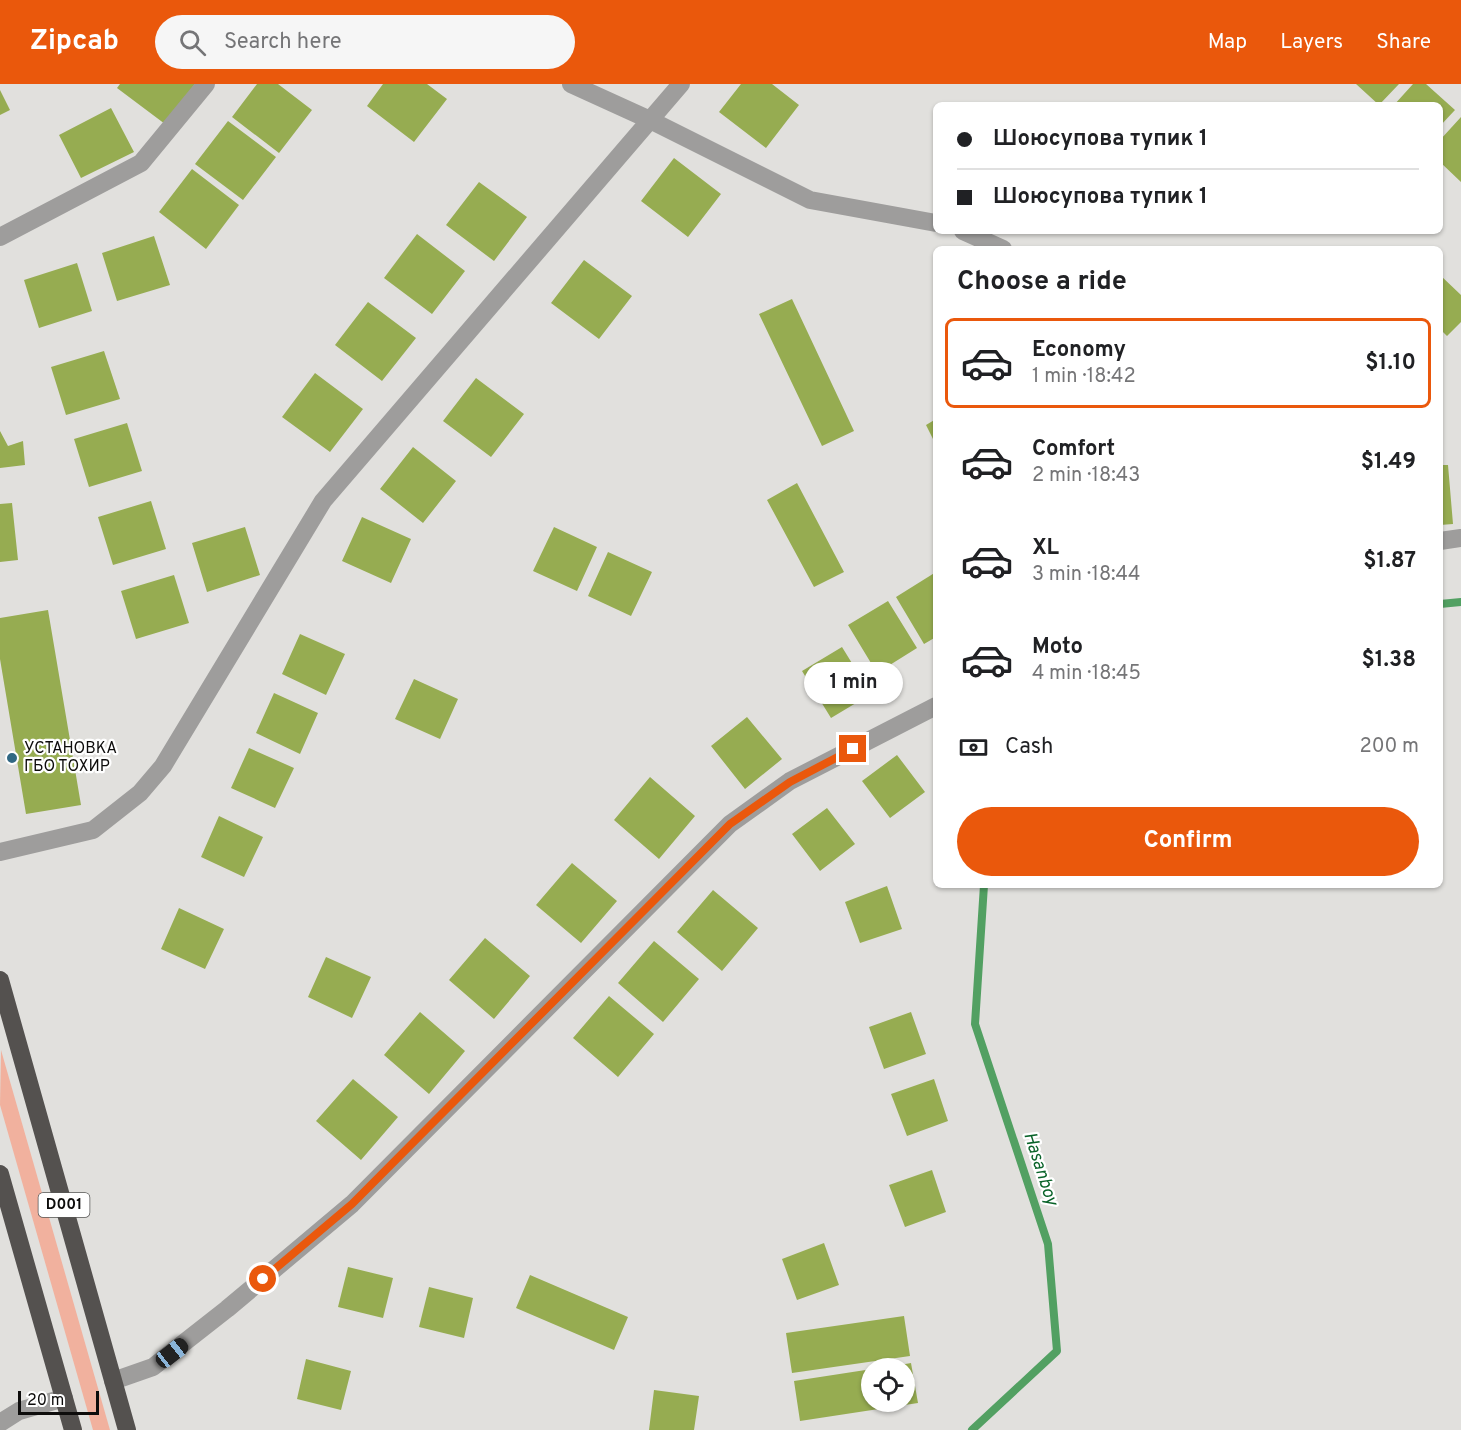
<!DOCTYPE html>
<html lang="en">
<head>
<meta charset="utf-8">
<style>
	body { margin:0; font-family:Overpass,sans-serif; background:#f6f6f6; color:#202124; height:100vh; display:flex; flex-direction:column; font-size:22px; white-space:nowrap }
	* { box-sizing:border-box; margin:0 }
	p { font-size:20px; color:#757577 }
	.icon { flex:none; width:33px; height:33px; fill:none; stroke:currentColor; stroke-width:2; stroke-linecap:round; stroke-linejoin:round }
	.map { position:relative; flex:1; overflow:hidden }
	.side { position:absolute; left:933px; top:162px; width:510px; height:642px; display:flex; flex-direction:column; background:#fff; border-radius:9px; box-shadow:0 2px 4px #0004 }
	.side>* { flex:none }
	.banner { position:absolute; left:933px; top:18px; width:510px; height:132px; border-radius:9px; box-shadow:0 2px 4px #0004; display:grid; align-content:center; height:132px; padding:0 24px; background:#fff }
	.fabs { position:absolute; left:861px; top:1274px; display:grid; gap:12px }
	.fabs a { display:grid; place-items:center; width:54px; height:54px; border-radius:50%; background:#fff; box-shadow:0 2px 4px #0004; font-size:30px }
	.scale { position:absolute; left:18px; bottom:15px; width:81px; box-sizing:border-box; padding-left:6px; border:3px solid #0d0c0b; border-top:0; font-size:16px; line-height:21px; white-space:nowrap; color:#0d0c0b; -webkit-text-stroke:4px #fff; paint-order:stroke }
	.end { position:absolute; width:27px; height:27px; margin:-14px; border:8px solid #ea580c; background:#fff; box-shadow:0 0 0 3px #fff }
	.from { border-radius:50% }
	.bubble { position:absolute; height:42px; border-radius:21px; background:#fff; box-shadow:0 2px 4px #0004; font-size:20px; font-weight:700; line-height:42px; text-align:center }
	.car { position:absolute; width:18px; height:36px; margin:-18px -9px; border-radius:8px; box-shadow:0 0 4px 2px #0007; background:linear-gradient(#222 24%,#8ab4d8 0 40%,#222 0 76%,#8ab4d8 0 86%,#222 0) }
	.banner b { display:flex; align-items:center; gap:21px; height:57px; font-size:22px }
	.banner b+b { border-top:2px solid #e0e0e0 }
	.banner i { width:15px; height:15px; background:#202124 }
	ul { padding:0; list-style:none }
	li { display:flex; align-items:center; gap:18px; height:90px; margin:0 12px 9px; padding:0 12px; border:3px solid transparent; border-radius:9px }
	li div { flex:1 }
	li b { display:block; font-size:22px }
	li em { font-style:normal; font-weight:700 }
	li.selected { border-color:#ea580c }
	li>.icon { width:54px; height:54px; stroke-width:1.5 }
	h2 { padding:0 24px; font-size:27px; line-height:72px }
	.pay { display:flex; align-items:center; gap:15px; height:66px; padding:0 24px; font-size:22px }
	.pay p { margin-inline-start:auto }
	.button { display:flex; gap:12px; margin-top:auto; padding:12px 24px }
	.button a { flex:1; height:69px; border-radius:36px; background:#ea580c; color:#fff; font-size:24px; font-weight:700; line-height:69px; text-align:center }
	header { display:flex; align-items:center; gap:36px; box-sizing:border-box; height:84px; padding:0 30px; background:#ea580c; color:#fff }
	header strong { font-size:28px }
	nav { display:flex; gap:33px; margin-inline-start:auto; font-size:21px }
	.search { width:420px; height:54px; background:#f6f6f6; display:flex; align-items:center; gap:15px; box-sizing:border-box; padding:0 21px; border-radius:33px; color:#757577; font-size:22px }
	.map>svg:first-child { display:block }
	.green { fill:#f1b19e }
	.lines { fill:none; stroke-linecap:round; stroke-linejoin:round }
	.stream { stroke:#52a062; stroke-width:8 }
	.building { fill:#96ac51 }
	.minor { stroke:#9e9d9c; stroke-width:18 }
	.highway { stroke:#54514f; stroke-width:18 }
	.route { stroke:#ea580c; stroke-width:8 }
	.poi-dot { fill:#316883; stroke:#fff; stroke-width:2 }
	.labels { text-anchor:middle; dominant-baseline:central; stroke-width:4.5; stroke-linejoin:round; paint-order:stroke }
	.shield { fill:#fff; stroke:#565554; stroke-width:1.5 }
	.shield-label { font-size:15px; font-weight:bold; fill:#0d0c0b }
	.poi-label { font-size:16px; fill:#0d0c0b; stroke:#fff; text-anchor:start }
	.water-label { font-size:18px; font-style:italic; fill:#096329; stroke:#fff }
</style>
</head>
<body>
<header>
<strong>Zipcab</strong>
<div class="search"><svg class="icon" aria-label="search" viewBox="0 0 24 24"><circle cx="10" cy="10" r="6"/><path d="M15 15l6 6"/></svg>Search here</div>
<nav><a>Map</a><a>Layers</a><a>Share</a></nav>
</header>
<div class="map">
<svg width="1461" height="1346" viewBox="0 0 1461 1346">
	<rect width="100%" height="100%" fill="#e1e0dd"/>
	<!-- green -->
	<path class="green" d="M 1,966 L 110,1346 L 93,1346 L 0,1021 Z"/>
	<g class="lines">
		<!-- stream -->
		<path class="stream" d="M 1440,520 L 1461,518
			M 972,1346 L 1057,1267 L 1048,1160 L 975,940 L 984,801"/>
	</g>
	<!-- building -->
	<path class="building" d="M 120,0 L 195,0 L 165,40 L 117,4 Z
		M 257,0 L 278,0 L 312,26 L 279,69 L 232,33 Z
		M 383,0 L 427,0 L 447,15 L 414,58 L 367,22 Z
		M 741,0 L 772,0 L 799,21 L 766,64 L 719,28 Z
		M 1356,0 L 1399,0 L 1379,21 Z
		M 1413,0 L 1426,0 L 1455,26 L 1440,42 L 1440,21 L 1394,21 Z
		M 0,6 L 10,26 L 0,31 Z
		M 111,24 L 134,68 L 81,94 L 59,51 Z
		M 1461,33 L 1461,98 L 1440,78 L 1440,56 Z
		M 228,37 L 276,73 L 243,116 L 195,80 Z
		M 674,74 L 721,110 L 688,153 L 641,117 Z
		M 192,85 L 239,121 L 206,165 L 159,128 Z
		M 479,98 L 527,133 L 494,177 L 446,141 Z
		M 417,150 L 465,187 L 432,230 L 384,194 Z
		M 154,152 L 170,201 L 117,217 L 102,169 Z
		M 584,176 L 632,212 L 599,255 L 551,219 Z
		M 77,179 L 92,227 L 39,244 L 24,196 Z
		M 1440,191 L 1461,211 L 1461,238 L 1447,252 L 1440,245 Z
		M 792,215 L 854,347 L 822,362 L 759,230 Z
		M 368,218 L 416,254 L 382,297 L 335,261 Z
		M 104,267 L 120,315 L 66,331 L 51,283 Z
		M 315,289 L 363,325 L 330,368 L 282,333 Z
		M 476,294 L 524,330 L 491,373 L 443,337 Z
		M 936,335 L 936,361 L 926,341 Z
		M 127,339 L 142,387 L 89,403 L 74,355 Z
		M 0,347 L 8,362 L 23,357 L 25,381 L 0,384 Z
		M 413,363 L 456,397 L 423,439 L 380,405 Z
		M 1440,381 L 1448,381 L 1453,440 L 1440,441 Z
		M 797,399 L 844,488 L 814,503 L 767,416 Z
		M 151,417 L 166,465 L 113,481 L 98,433 Z
		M 12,419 L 18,476 L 0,478 L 0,420 Z
		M 362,433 L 411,455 L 391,499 L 342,477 Z
		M 245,443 L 260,491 L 207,508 L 192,459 Z
		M 554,443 L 597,463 L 577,507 L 533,487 Z
		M 608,468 L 652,488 L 631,532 L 588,512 Z
		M 936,488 L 936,553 L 924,560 L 896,513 Z
		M 174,491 L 189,539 L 136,555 L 121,507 Z
		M 888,517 L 917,564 L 877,589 L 848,541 Z
		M 48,526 L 81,721 L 26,730 L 0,575 L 0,534 Z
		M 300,550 L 345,570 L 326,611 L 282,590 Z
		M 842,563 L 871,610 L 831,634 L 802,587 Z
		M 414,595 L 458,615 L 440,655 L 395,635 Z
		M 274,609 L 318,629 L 300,670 L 256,649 Z
		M 747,633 L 782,675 L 745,705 L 711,662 Z
		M 249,664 L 294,684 L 275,724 L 231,704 Z
		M 897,671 L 925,708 L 890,734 L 862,697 Z
		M 650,693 L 695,732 L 659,775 L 614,736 Z
		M 827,724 L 855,760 L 820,787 L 792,750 Z
		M 219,732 L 263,753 L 244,793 L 201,773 Z
		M 572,779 L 617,817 L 581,859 L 536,821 Z
		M 887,802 L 902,845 L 860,859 L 845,818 Z
		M 713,806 L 758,844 L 722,887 L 677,848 Z
		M 179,824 L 224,845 L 205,885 L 161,865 Z
		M 485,854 L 530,892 L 494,935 L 449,896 Z
		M 654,857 L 699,895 L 663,938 L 618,899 Z
		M 326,873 L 371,893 L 352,934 L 308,913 Z
		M 609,912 L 654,950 L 618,993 L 573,954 Z
		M 420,928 L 465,967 L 429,1010 L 384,971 Z
		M 911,928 L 926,970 L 884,985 L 869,943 Z
		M 353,995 L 398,1033 L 361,1076 L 316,1037 Z
		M 934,995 L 948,1037 L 907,1052 L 891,1010 Z
		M 932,1086 L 946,1128 L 905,1143 L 889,1101 Z
		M 824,1159 L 839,1201 L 797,1216 L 782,1175 Z
		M 348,1183 L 393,1194 L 383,1234 L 338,1223 Z
		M 530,1191 L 628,1233 L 614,1266 L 516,1224 Z
		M 429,1203 L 473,1214 L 464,1254 L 419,1243 Z
		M 904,1232 L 910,1272 L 792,1289 L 786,1249 Z
		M 306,1275 L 351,1287 L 341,1326 L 297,1315 Z
		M 911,1279 L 918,1319 L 800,1337 L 794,1297 L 872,1285 L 872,1317 L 904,1317 L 904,1284 L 889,1283 Z
		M 654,1306 L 699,1312 L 694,1346 L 649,1346 Z"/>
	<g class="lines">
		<!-- minor -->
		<path class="minor" d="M 571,0 L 650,36 L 810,116 L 936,139
			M 963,147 L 1003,165
			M 0,153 L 141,79 L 206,0
			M 1440,457 L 1461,454
			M 0,768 L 93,746 L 140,709 L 163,682 L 323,417 L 681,0
			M 113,1297 L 153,1283 L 227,1225 L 352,1120 L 730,740 L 790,697 L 936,622
			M 0,1339 L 19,1327 L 64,1314"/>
		<!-- highway -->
		<path class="highway" d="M 0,896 L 127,1346
			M 0,1090 L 73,1346"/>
	</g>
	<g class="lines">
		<!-- route -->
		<path class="route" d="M 263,1195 L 352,1120 L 730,740 L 790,698 L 853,665"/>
	</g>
	<!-- markers -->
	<circle class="poi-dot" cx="12" cy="674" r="6"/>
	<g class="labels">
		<!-- shield labels -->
		<rect class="shield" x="38.5" y="1109" width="51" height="24" rx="4.5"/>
		<g class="shield-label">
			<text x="64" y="1121">D001</text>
		</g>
		<!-- poi labels -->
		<g class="poi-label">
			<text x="24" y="665">УСТАНОВКА<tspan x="24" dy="18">ГБО ТОХИР</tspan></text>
		</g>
		<!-- water labels -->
		<g class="water-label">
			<text transform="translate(1040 1085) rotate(72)">Hasanboy</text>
		</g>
	</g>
</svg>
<div class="fabs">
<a><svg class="icon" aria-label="locate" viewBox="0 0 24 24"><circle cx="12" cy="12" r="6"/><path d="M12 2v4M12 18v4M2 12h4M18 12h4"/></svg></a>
</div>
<div class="scale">20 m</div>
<i class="end from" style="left:263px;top:1195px"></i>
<i class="end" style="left:853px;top:665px"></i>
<div class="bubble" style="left:804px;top:578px;width:99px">1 min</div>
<i class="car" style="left:172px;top:1269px;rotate:52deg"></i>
<div class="banner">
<b><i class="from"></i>Шоюсупова тупик 1</b>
<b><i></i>Шоюсупова тупик 1</b>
</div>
<section class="side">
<h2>Choose a ride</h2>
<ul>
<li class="selected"><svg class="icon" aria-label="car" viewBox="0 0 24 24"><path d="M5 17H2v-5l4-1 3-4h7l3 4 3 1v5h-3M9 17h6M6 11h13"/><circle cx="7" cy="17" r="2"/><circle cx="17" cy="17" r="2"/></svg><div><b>Economy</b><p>1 min · 18:42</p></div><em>$1.10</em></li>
<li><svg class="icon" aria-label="car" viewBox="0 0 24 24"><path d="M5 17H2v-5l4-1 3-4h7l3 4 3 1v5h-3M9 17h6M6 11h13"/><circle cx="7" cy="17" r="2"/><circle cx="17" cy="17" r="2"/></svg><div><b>Comfort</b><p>2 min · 18:43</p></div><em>$1.49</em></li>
<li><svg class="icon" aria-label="car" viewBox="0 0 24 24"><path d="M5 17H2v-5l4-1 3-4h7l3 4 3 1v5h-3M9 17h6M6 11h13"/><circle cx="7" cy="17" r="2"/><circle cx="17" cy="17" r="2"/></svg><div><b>XL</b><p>3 min · 18:44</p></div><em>$1.87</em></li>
<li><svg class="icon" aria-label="car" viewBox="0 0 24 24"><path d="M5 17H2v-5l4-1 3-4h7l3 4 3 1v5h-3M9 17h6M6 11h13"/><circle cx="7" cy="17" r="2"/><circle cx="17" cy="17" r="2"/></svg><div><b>Moto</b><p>4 min · 18:45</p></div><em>$1.38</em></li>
</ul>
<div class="pay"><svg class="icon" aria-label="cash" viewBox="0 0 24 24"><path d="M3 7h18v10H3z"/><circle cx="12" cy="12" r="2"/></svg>Cash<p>200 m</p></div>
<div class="button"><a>Confirm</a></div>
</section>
</div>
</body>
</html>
